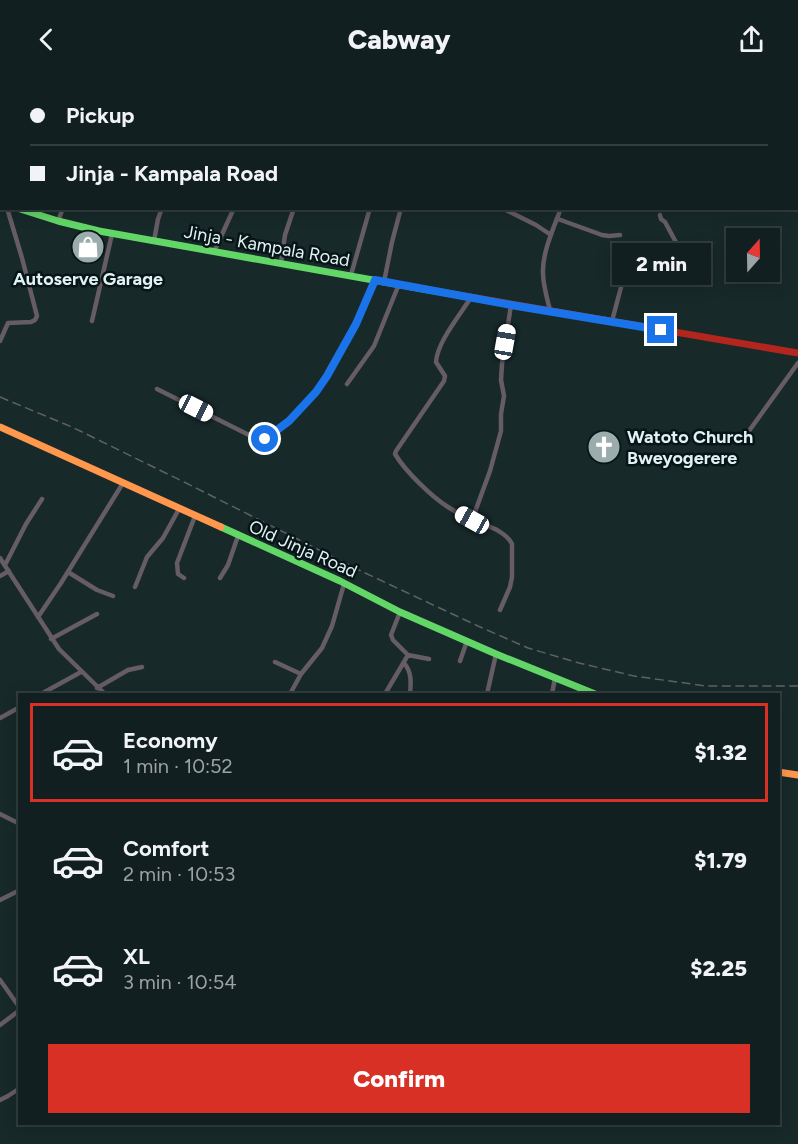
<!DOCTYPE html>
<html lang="en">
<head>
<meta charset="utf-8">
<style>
	body { margin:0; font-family:Figtree,sans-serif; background:#1b2729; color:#f1f3f6; height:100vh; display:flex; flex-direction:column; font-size:22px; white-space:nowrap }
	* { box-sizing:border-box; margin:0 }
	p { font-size:20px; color:#9ca2a5 }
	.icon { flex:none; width:33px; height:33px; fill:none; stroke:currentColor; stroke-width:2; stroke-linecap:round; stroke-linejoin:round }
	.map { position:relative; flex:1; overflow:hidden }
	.sheet { position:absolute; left:18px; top:615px; width:762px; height:432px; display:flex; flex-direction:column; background:#121f20; border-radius:0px; box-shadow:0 3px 15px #0003,0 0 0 2px #313d3e }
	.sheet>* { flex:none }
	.hud { position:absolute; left:0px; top:0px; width:798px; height:132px; box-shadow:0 3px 15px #0003,0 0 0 2px #313d3e; display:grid; align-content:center; height:132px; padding:0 30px; background:#121f20 }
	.needle { width:39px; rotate:20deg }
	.fabs { position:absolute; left:726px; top:150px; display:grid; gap:12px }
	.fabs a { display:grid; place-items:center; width:54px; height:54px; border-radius:0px; background:#121f20; box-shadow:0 3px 15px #0003,0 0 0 2px #313d3e; font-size:30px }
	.end { position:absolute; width:27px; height:27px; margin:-14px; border:8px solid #1a73e8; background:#fff; box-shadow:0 0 0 3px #fff }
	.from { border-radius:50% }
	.bubble { position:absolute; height:42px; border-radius:0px; background:#121f20; box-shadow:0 3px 15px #0003,0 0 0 2px #313d3e; font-size:20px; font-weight:800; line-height:42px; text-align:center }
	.car { position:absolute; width:18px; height:36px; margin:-18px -9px; border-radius:8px; box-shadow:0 0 4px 2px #0007; background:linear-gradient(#fff 24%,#345 0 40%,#fff 0 76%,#345 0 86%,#fff 0) }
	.hud b { display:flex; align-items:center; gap:21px; height:57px; font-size:22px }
	.hud b+b { border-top:2px solid #313d3e }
	.hud i { width:15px; height:15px; background:#f1f3f6 }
	ul { padding:10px 0 0; list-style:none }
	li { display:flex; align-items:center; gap:18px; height:99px; margin:0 12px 9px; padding:0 18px; border:3px solid transparent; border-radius:0px }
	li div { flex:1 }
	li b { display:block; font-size:22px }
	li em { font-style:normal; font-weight:800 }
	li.current { border-color:#d93025 }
	li>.icon { width:54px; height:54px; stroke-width:1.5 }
	.button { display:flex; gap:12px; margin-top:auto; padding:12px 30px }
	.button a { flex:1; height:69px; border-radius:0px; background:#d93025; color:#fff; font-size:24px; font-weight:800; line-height:69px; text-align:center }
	header { display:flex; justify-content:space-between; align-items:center; height:78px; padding:0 30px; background:#121f20; font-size:27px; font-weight:800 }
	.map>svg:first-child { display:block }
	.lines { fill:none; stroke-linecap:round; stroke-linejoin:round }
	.street { stroke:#665c64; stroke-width:4.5 }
	.fast { stroke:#63d668; stroke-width:7 }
	.slow { stroke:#ff974d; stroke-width:7 }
	.jam { stroke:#b3261e; stroke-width:7 }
	.rail { stroke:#606166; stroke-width:1.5; stroke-dasharray:9 4.5; stroke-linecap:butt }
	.route { stroke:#1a73e8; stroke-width:8 }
	.labels { text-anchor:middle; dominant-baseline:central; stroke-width:5; stroke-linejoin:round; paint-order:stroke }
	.street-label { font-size:18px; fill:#e1f2f4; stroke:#081516 }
	.poi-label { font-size:18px; font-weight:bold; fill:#e1f2f4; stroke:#081516 }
</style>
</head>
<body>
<header><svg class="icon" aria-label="back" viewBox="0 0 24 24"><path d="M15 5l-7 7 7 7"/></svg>Cabway<svg class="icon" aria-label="share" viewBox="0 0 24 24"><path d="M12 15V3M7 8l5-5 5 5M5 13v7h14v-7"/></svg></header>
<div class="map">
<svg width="798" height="1066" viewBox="0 0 798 1066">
	<rect width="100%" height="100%" fill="#18292a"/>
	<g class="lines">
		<!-- street -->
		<path class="street" d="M 74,0 L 75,2
			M 273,0 L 276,2
			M 223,2 L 225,0
			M 432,2 L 433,0
			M 510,2 L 510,0
			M 608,2 L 609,0
			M 712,2 L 713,0
			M 0,77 L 2,80
			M 0,92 L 2,87
			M 502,130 L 536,147 L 551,157
			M 558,141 L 602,157 L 609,158 L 620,157
			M 58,143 L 63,130
			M 154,163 L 158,141 L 162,130
			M 214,174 L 234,130
			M 281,185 L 285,157 L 294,130
			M 351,197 L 370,130
			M 384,204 L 392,164 L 401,130
			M 470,221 C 459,238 437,265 436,284 L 445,298 L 444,303 L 396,373 L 395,376 C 405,393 432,419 448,429 C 456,434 464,439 473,442 C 486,448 505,452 512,466 L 512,499 L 510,509 L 500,532
			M 550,232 C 547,220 543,207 543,195 C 542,175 554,149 561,130
			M 92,243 L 112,156
			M 612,243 L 628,183 C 642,172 660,179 677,174 L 678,168 L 665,144 L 661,141 L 660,137
			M 0,263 L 8,245 L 31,244 L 35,242 L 37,238 L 22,180 L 7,130
			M 347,306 L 374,268 L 399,206
			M 157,311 L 255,360 L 261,362 L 265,361 C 322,323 349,263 375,202
			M 749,353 L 798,285
			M 472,442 L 490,393 L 501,353 L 501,336 L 504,318 L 501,302 L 502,286 L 511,227
			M 0,480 L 59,571 L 105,616
			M 5,487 L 26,446 L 42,421
			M 68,494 L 97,512 L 113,518
			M 0,498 L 9,493
			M 184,500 L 178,496 L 177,485 L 195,438
			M 220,500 L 228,487 L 238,458
			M 135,509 L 147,479 L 163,460 L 179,431
			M 38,539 L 61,505 L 123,405
			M 51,561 L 97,536
			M 408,577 L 429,581
			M 460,583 L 467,563
			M 275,584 L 301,596
			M 404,585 C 412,594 411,605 410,616
			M 97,610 L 128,592 L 142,589
			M 41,616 L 81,594
			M 290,616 L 301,596 L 322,570 L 332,548 L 344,506
			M 385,616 L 408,577 L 393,562 L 391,557 L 400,534
			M 487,616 L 496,576
			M 552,616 L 555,600
			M 0,640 L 20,629
			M 0,736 L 20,746
			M 0,822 L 20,812
			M 0,902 L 20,930
			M 0,947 L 20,932
			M 0,1022 L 8,1018 L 20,1010"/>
		<!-- fast -->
		<path class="fast" d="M 0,125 L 2,126
			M 17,130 L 58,143 L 99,153 L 429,212
			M 221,449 L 340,503 L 400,534 L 496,576 L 595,616"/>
		<!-- slow -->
		<path class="slow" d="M 0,349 L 221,449
			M 778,694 L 798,697"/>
		<!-- jam -->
		<path class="jam" d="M 429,212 L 798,275"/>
		<!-- rail -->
		<path class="rail" d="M 0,319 L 72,349 L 186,405 L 363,494 L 478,548 L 528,570 L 579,585 L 634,598 L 706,608 L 798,608"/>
	</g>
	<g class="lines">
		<!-- route -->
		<path class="route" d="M 265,361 L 289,343 L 316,314 L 327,298 L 356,246 L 375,202 L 517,228 L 661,252"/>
	</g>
	<!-- icons -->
	<defs>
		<g id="shop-disc" transform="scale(1.725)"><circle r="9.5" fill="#9bacad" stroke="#081516"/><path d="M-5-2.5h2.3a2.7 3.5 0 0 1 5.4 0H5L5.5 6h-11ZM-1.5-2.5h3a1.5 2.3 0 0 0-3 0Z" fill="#fff"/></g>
		<g id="church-disc" transform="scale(1.725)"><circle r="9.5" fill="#9bacad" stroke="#081516"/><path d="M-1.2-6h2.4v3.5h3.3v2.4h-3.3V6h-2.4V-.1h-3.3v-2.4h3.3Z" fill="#fff"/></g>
	</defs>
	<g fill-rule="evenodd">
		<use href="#shop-disc" x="88" y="169"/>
		<use href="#church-disc" x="604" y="369"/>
	</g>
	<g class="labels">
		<!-- street labels -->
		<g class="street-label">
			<text transform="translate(267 168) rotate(10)">Jinja - Kampala Road</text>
			<text transform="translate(303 471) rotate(24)">Old Jinja Road</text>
		</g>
		<!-- poi labels -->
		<g class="poi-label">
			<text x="88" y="201">Autoserve Garage</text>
			<text x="627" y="359" text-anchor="start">Watoto Church<tspan x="627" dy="21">Bweyogerere</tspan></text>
		</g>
	</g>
</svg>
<div class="fabs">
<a><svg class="needle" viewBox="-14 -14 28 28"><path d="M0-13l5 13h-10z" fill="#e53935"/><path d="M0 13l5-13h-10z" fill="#9ca2a5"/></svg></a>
</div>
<i class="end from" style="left:265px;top:361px"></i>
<i class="end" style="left:661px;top:252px"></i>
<div class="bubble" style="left:612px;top:165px;width:99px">2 min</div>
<i class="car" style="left:505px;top:264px;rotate:10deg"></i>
<i class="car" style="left:196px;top:330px;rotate:117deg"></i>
<i class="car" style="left:472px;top:442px;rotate:299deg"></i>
<div class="hud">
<b><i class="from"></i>Pickup</b>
<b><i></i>Jinja - Kampala Road</b>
</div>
<section class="sheet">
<ul>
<li class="current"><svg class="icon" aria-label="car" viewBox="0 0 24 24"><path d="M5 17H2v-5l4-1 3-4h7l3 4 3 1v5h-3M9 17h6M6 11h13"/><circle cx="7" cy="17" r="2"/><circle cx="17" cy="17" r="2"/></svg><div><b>Economy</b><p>1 min · 10:52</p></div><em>$1.32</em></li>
<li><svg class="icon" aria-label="car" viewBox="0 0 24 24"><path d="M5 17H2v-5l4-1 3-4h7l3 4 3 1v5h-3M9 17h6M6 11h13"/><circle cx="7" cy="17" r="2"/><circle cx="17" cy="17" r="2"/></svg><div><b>Comfort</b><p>2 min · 10:53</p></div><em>$1.79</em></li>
<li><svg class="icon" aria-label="car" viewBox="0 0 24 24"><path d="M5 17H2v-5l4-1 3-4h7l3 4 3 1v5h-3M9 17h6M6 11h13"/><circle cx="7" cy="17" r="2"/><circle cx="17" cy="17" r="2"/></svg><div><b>XL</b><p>3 min · 10:54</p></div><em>$2.25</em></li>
</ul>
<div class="button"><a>Confirm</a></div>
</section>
</div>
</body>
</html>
